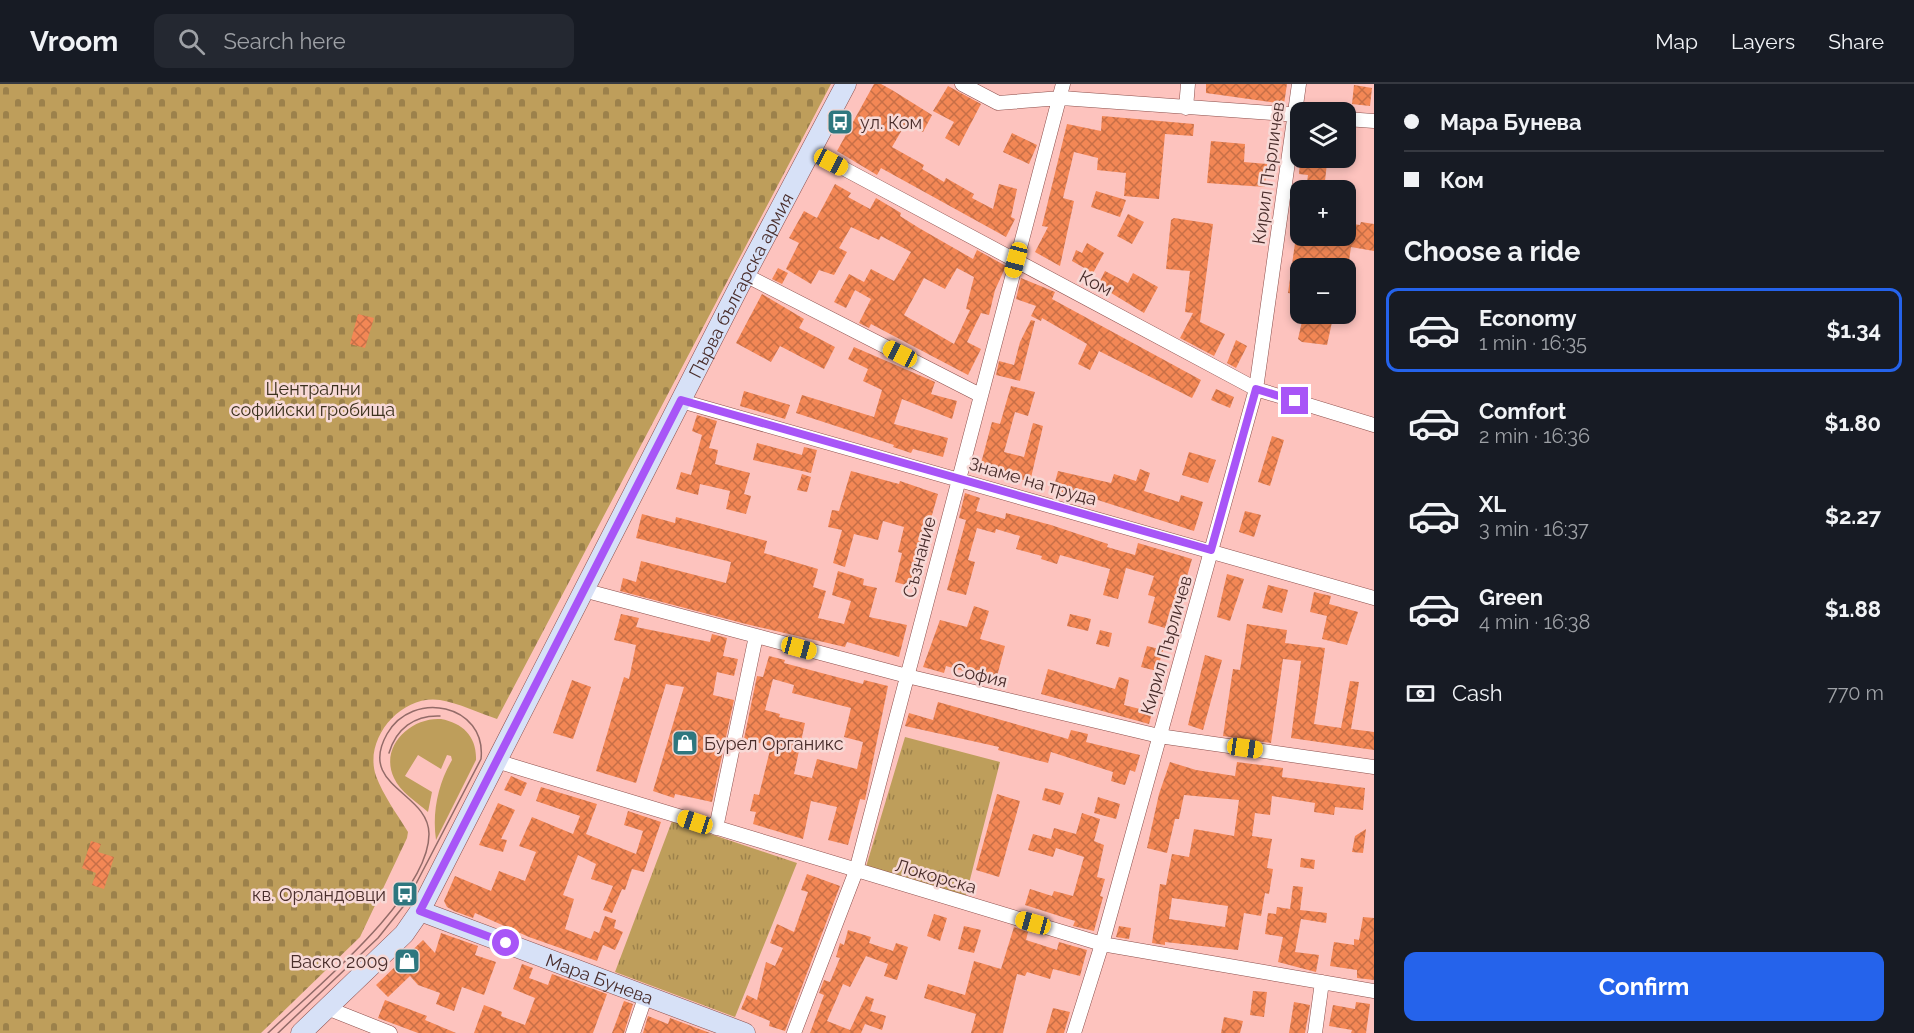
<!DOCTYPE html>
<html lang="en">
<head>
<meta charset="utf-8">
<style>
	body { margin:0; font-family:Raleway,sans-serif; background:#242831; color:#f1f3f6; height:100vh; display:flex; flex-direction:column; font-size:22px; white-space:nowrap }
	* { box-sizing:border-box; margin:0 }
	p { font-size:20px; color:#9ea1a6 }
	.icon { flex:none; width:33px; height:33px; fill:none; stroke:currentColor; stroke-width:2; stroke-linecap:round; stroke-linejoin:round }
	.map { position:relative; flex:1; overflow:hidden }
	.panel { display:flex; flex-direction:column; background:#171b24; width:540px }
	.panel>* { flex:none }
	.top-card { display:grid; align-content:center; height:132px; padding:0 30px; background:#171b24 }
	.controls { position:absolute; left:1290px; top:18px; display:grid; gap:12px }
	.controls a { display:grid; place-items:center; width:66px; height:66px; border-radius:12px; background:#171b24; box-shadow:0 3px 9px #0003; font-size:30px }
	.end { position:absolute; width:27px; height:27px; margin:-14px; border:8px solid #a855f7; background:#fff; box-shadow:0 0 0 3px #fff }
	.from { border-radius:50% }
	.car { position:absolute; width:18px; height:36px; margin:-18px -9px; border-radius:8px; box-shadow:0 0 4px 2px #0007; background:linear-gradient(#f5c518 24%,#345 0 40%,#f5c518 0 76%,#345 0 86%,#f5c518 0) }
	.top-card b { display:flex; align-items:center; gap:21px; height:57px; font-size:22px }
	.top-card b+b { border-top:2px solid #363941 }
	.top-card i { width:15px; height:15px; background:#f1f3f6 }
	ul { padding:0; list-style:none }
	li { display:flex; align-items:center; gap:18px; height:84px; margin:0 12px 9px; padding:0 18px; border:3px solid transparent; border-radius:12px }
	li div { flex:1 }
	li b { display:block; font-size:22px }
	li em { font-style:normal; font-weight:700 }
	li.on { border-color:#2563eb }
	li>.icon { width:54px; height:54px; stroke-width:1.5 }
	h2 { padding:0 30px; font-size:27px; line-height:72px }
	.pay { display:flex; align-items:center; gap:15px; height:66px; padding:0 30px; font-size:22px }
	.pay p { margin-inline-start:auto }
	.action { display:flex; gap:12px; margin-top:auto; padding:12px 30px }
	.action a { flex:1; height:69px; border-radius:12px; background:#2563eb; color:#fff; font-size:24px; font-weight:700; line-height:69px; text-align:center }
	header { display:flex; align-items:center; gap:36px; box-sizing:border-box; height:84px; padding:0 30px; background:#171b24; border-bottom:2px solid #363941 }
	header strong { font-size:28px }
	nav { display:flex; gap:33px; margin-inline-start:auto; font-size:21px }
	.search { width:420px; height:54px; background:#242831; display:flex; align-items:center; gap:15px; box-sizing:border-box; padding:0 21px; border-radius:12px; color:#9ea1a6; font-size:22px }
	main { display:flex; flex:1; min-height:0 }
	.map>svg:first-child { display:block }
	.green { fill:#be9e5b }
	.cemetery { fill:url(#cemetery-stones) }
	.park { fill:url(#park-tufts) }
	.building { fill:url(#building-cross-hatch); fill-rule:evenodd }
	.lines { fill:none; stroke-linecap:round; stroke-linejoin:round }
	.street-casing { stroke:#8c4e4a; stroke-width:15 }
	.secondary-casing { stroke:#8c4e4a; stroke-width:21 }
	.street { stroke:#fff; stroke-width:14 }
	.secondary { stroke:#d7e1f7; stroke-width:20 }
	.tram { stroke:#936b68; stroke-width:1.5 }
	.route { stroke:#a855f7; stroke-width:8 }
	.labels { text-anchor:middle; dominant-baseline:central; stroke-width:5; stroke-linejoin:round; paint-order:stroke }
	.poi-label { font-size:18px; fill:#492d2b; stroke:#f7d9d6; text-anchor:start }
	.street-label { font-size:18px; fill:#492d2b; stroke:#f7d9d6 }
	.park-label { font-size:18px; fill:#3b311d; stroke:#f7d9d6 }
</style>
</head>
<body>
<header>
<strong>Vroom</strong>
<div class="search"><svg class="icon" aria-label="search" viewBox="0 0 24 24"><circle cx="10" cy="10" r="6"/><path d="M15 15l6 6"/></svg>Search here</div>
<nav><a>Map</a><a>Layers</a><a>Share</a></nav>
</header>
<main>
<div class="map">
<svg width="1374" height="949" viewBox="0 0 1374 949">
	<defs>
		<pattern id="cemetery-stones" width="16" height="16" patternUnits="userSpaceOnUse" patternTransform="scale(1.5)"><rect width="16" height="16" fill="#be9e5b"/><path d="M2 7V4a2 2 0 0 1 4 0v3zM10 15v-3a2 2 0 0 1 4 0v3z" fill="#9c814b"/></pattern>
		<pattern id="park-tufts" width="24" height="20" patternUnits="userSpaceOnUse" patternTransform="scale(1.5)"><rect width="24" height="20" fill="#be9e5b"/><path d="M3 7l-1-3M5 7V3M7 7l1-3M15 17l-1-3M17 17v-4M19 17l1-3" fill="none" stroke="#9c814b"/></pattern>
		<pattern id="building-cross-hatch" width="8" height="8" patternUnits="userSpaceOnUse" patternTransform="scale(1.5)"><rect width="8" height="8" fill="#f38755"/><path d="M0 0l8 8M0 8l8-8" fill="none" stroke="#c76f47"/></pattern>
	</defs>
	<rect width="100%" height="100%" fill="#fdc3be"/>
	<!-- green -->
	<path class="green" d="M 441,635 C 463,639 477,653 476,676 L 436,756 C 432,728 438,700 452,676 L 451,672 L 447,671 L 441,685 L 418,671 L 405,692 L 432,708 L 428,728 C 417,718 400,708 394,694 C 379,662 411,633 441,635 Z"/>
	<!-- cemetery -->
	<path class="cemetery" d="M 0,0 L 831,0 L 497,635 C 479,629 459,619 440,616 C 402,610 363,654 376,692 C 383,711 397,730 408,748 L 407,754 L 360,853 L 261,949 L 0,949 Z"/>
	<!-- park -->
	<path class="park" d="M 905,653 L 1000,678 L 964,819 L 865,786 Z
		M 672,737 L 797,779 L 735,933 L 615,888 Z"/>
	<!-- building -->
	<path class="building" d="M 874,0 L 881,0 L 892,6 L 932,31 L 923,48 L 906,39 L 892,63 L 924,81 L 922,85 L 944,98 L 946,94 L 974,110 L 972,114 L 993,125 L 999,100 L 1017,105 L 1011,133 L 1015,135 L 1006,153 L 881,84 L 877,91 L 837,67 Z
		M 1206,0 L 1287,0 L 1284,20 L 1206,9 Z
		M 1354,1 L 1372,4 L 1370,22 L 1352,20 Z
		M 948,2 L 981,20 L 959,62 L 945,54 L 954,38 L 933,27 Z
		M 1102,32 L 1194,40 L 1193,52 L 1165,50 L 1159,115 L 1124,112 L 1126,89 L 1097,86 L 1098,74 L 1074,68 L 1063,114 L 1074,117 L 1060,182 L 1035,168 L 1048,143 L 1042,142 L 1067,40 L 1101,47 Z
		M 1012,49 L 1037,61 L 1029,80 L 1003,68 Z
		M 1211,57 L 1245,60 L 1244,78 L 1267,80 L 1265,103 L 1207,99 Z
		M 1300,77 L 1327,79 L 1324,106 L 1306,106 L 1308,91 L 1299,90 Z
		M 835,100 L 851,109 L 848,113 L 870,125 L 876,114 L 901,129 L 900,132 L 919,144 L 973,175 L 977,166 L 1006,182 L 995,206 L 989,231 L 981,229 L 967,258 L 981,265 L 968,291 L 871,240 L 869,244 L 859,239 L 871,215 L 855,206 L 846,224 L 834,218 L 849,190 L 864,198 L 871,185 L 894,197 L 911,168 L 881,152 L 879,156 L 851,143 L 839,164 L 847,168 L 834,191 L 819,186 L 811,200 L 786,185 L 799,159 L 789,154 L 804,127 L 817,134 ZM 957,184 L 974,193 L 966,225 L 970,226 L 954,260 L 904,231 L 924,194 L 945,205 Z
		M 1096,107 L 1126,116 L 1120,133 L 1091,123 Z
		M 1128,130 L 1144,138 L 1132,160 L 1117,152 Z
		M 1174,134 L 1213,140 L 1200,238 L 1225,250 L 1214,272 L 1180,254 L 1193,229 L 1185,228 L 1190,187 L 1166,185 L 1171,136 Z
		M 1361,138 L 1374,140 L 1374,167 L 1351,163 L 1348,184 L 1300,184 L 1300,211 L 1288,209 L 1296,152 L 1346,152 L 1346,139 L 1360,141 Z
		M 1087,159 L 1104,169 L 1093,189 L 1072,177 L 1076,166 L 1082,169 Z
		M 778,184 L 788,189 L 782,200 L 772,195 Z
		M 1105,187 L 1128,199 L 1133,189 L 1158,203 L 1144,229 L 1098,201 Z
		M 1021,194 L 1055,208 L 1052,215 L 1201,296 L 1192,314 L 1099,267 L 1090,286 L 1078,280 L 1087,260 L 1042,234 L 1041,237 L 1031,232 L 1036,222 L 1016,215 Z
		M 762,210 L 804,235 L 799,244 L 835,263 L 824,285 L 780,262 L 771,278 L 736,259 Z
		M 358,230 L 374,234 L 365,264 L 350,260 Z
		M 1303,233 L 1332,238 L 1327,261 L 1302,258 L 1298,255 Z
		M 1031,236 L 1035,237 L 1020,297 L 996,291 L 999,277 L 1014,281 L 1020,258 Z
		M 1236,256 L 1247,262 L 1236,284 L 1227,279 Z
		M 854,263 L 935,298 L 931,310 L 957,317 L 952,335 L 902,315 L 894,340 L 948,354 L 943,373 L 913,365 L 911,369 L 893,363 L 894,361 L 796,329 L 802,311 L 874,333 L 882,306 L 863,297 L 868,285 L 848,275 Z
		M 1011,302 L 1035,308 L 1028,332 L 1015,328 L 1004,368 L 1024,373 L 1033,339 L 1043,342 L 1030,398 L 980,383 L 992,338 L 1000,340 Z
		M 1216,305 L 1234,313 L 1230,324 L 1211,316 Z
		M 744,307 L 790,321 L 785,335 L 740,322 Z
		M 697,331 L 717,337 L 709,364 L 718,366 L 715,380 L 750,389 L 744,410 L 751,412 L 746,430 L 726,425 L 730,407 L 700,400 L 698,411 L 676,405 L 681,388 L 691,391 L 702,351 L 692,347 Z
		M 1272,352 L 1284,356 L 1270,402 L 1258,398 Z
		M 757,359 L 802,371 L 804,363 L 817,366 L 811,389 L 753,376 Z
		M 1189,368 L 1216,376 L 1208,399 L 1182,391 Z
		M 1140,385 L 1150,389 L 1144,407 L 1179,418 L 1181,411 L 1203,418 L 1194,447 L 1073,408 L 1072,411 L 1053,406 L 1058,387 L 1111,399 L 1114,390 L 1136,397 Z
		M 851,387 L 899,400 L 900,397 L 938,410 L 928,445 L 926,444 L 913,503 L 895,498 L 902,469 L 898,468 L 904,443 L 883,437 L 878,456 L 854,450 L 845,483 L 833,479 L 842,446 L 828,443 L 832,426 L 839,427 Z
		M 802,390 L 811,393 L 807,408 L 797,406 Z
		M 965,409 L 980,414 L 976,427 L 1005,435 L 1006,429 L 1051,441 L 1108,460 L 1107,463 L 1135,471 L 1138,459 L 1192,475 L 1182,510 L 1185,511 L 1181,526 L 1171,523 L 1165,544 L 1148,539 L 1155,513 L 1148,511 L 1154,492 L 1126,484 L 1118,515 L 1103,511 L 1110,485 L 1060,471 L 1057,480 L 1041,475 L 1042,472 L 1016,465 L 1020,452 L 996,445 L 995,449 L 977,444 L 968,476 L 975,478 L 966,511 L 947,506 L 966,436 L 959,434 Z
		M 1245,427 L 1261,431 L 1254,453 L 1239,448 Z
		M 642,430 L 675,439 L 676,433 L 767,457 L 764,469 L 818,485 L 813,503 L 826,507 L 818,534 L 844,540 L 851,517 L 832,511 L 838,487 L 864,495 L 863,501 L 877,504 L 869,533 L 907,541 L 899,573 L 847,558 L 845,563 L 746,540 L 620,507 L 623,494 L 636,498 L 641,477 L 726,499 L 731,478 L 636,454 Z
		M 1227,490 L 1244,495 L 1230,537 L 1217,533 Z
		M 1268,501 L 1288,506 L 1282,529 L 1262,524 Z
		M 1314,508 L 1331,512 L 1329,520 L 1358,528 L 1347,561 L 1322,555 L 1327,532 L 1310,528 Z
		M 974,522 L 989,527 L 980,555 L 1005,562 L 996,596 L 946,582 L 944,589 L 923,583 L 940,536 L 967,543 Z
		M 621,530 L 639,534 L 636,543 L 710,558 L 712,550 L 727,554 L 723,572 L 738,575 L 734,592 L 717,588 L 713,611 L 734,616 L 712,718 L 675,710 L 674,714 L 653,707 L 684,603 L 666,600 L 636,699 L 596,687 L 624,593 L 629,595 L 636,561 L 614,556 Z
		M 1070,530 L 1091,535 L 1088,547 L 1067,542 Z
		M 1247,540 L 1287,546 L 1285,559 L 1325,564 L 1314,640 L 1341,644 L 1350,597 L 1359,598 L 1351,645 L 1374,648 L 1374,666 L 1291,654 L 1301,577 L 1283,575 L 1271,659 L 1223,652 L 1233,585 L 1240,586 Z
		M 1100,546 L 1112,549 L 1109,563 L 1096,560 Z
		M 1147,562 L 1163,566 L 1157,587 L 1141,583 Z
		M 1205,571 L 1222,576 L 1203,646 L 1188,641 Z
		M 769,572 L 785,576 L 784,579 L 863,600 L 864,596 L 888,602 L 865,716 L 860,715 L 848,761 L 828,756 L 837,723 L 811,717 L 803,755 L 753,740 L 756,728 L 750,727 L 754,710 L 759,711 L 771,662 L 744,655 L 757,592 L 763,593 ZM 773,595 L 794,601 L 792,609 L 851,624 L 844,653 L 863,658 L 857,685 L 817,675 L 812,694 L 794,690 L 805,639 L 779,633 L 780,630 L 765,626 Z
		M 1048,585 L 1115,605 L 1119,593 L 1129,596 L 1124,621 L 1152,628 L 1149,640 L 1041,610 Z
		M 572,596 L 591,603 L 573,655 L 553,649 Z
		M 938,618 L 1068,655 L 1071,646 L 1088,650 L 1086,658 L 1140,671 L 1135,688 L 1130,686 L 1125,701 L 1121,700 L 1111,697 L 1113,688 L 1051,668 L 1048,679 L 998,666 L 999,663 L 905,642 L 909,629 L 933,636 Z
		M 1170,678 L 1196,686 L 1235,692 L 1237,678 L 1283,684 L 1282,693 L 1365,704 L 1363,726 L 1335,723 L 1334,731 L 1314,728 L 1315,719 L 1272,712 L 1270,731 L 1255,729 L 1252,752 L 1272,755 L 1267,784 L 1273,785 L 1269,810 L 1265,809 L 1261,832 L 1244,829 L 1238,866 L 1165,858 L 1165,861 L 1152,859 L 1160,800 L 1166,801 L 1172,770 L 1189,773 L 1194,745 L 1234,752 L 1239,716 L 1184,711 L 1179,735 L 1175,735 L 1167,769 L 1147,764 L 1159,710 ZM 1172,814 L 1228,822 L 1225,843 L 1169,835 Z
		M 511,692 L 527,699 L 521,712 L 504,706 Z
		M 541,703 L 597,720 L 586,750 L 636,770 L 643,747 L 624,741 L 628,727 L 661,738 L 644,788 L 632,785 L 625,806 L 622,805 L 612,829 L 603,826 L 613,802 L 591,795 L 596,780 L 578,771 L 563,811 L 574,815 L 565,845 L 591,855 L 594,847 L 599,849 L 605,832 L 616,836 L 614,844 L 623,848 L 615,866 L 603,861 L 597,877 L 529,853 L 475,829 L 473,834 L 454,827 L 447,823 L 444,817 L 455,792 L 491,807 L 499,787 L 525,797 L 536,768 L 519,762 L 532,733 L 573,750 L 580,732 L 536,717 Z
		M 1045,704 L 1064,709 L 1060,721 L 1042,716 Z
		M 997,710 L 1020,717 L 999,793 L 976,786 Z
		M 1098,713 L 1120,720 L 1116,735 L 1094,729 Z
		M 498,719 L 515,726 L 501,755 L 507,756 L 503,768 L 479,761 Z
		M 1082,729 L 1100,735 L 1094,757 L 1104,761 L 1097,793 L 1105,795 L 1100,812 L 1103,813 L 1094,847 L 1073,842 L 1075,837 L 1025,821 L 1030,805 L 1052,812 L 1054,807 L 1073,812 L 1084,773 L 1056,764 L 1053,773 L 1028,766 L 1033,750 L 1051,755 L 1054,744 L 1076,750 Z
		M 1366,745 L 1363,769 L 1352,768 L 1355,752 Z
		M 91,757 L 101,760 L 98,768 L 114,773 L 104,805 L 92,801 L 96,789 L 82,784 Z
		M 1301,774 L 1315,776 L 1314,785 L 1300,783 Z
		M 807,790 L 840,802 L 785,947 L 769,942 L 770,937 L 741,925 L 747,911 L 757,916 L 766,878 L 775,882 L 783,864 L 770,859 L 777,840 L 794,848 L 808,808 L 801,806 Z
		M 1293,802 L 1303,803 L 1300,826 L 1327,829 L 1326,839 L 1301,835 L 1295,868 L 1319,871 L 1316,888 L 1278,878 L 1283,853 L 1265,850 L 1268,829 L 1276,830 L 1277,823 L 1290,825 Z
		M 934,830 L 947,834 L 940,857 L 927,852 Z
		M 1363,833 L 1374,834 L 1374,896 L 1357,894 L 1357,886 L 1330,882 L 1334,858 L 1354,861 L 1354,855 L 1359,856 Z
		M 964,842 L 981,846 L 974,869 L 958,865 Z
		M 1119,842 L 1131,844 L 1129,855 L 1116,853 Z
		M 1014,843 L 1028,848 L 1026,856 L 1057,866 L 1059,858 L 1087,866 L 1080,892 L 1053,885 L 1050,895 L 1027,888 L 1025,892 L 1017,890 L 1003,949 L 971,949 L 976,930 L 924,914 L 928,900 L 965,911 L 974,877 L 1001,885 Z
		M 848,846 L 871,853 L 869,859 L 893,867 L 896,859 L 908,863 L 897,896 L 884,892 L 888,880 L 866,872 L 850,903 L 843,900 L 827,937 L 850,946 L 866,912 L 874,915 L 870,927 L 886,932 L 882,946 L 865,940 L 861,949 L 810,949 L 824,911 L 819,909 L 824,896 L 830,898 L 840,874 L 836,873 L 840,859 L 844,861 Z
		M 441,849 L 478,862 L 475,871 L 496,878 L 484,911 L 462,903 L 454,927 L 436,920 L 440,909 L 418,901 L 410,892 L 388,913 L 376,901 L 423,856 L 435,869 Z
		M 522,880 L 533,884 L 529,894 L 548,901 L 552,890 L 607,910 L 593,949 L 474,949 L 484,921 L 502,928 L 501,932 L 525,941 L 535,914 L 513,905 Z
		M 1253,907 L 1267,908 L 1264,933 L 1250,931 Z
		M 385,916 L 427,932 L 425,936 L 456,949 L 418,949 L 378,934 Z
		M 624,917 L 633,920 L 624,949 L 612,949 Z
		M 1294,918 L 1310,921 L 1305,949 L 1289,949 Z
		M 1356,918 L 1370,920 L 1366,949 L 1351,949 L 1352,946 L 1329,942 L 1333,921 L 1355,925 Z
		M 1053,924 L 1070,928 L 1064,949 L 1046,949 Z
		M 648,932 L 668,940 L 670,934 L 710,949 L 643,949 Z
		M 1224,933 L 1243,937 L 1240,949 L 1221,949 Z"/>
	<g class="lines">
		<!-- street casing -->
		<g class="street-casing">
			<path id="street" d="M 962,0 L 998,19 L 1061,14 L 1300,31
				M 1186,24 L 1188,0
				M 1346,35 L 1374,37
				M 811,67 L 1256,305 L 1374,341
				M 745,191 L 980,311
				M 681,317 L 1374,514
				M 583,506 L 907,592 L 1159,652 L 1374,683
				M 496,677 L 1102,860 L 1374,907
				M 716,744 L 756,552
				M 327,924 L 390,949
				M 633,949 L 646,911
				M 794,949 L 856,787 L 1063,0
				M 1074,949 L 1102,860 L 1256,305 L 1299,0
				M 1315,949 L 1322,898"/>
		</g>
		<!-- secondary casing -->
		<g class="secondary-casing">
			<g id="secondary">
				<path id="s1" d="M 420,827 L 745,949"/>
				<path id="s2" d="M 301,949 L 404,850 L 420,827 L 745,191 L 846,0"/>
			</g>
		</g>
		<!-- street -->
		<use href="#street" class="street"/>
		<!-- secondary -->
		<use href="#secondary" class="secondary"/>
		<!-- tram -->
		<path class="tram" d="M 389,669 C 396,645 414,631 440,632
			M 268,949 C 312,907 429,812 429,750 C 429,708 357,703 387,650 C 412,605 487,620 481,675 L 406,819 L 378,854 L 278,949"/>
	</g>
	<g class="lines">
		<!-- route -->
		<path class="route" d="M 506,859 L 420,827 L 681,316 L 1211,466 L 1256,305 L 1295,317"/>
	</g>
	<!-- icons -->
	<defs>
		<g id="bus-square" transform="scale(1.35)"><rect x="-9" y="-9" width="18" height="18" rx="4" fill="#2e777f" stroke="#f7d9d6"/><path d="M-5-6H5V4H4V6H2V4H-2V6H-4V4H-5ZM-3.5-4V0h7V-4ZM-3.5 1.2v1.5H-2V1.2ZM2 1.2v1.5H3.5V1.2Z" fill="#fff"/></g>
		<g id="shop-square" transform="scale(1.35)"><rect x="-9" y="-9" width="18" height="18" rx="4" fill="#2e777f" stroke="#f7d9d6"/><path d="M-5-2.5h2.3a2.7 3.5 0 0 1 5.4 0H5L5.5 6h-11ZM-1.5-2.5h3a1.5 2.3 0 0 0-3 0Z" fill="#fff"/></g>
	</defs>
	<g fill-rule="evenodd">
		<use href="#bus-square" x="840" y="38"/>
		<use href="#shop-square" x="685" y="659"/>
		<use href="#bus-square" x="405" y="810"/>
		<use href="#shop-square" x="407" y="877"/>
	</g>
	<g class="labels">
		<!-- poi labels -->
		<g class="poi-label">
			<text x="860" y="38">ул. Ком</text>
			<text x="704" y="659">Бурел Органикс</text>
			<text x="386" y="810" text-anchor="end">кв. Орландовци</text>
			<text x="388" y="877" text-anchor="end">Васко 2009</text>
		</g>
		<!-- street labels -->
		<g class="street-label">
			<text transform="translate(1268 89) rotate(-82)">Кирил Пърличев</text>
			<text transform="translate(1096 199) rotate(28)">Ком</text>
			<text stroke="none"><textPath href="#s2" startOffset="874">Първа българска армия</textPath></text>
			<text transform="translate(1033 397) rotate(16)">Знаме на труда</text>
			<text transform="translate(919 473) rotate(-75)">Съзнание</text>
			<text transform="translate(1166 561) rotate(-74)">Кирил Пърличев</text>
			<text transform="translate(980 591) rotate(13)">София</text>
			<text transform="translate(936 792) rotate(16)">Локорска</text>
			<text stroke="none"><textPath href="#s1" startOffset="192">Мара Бунева</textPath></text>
		</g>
		<!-- park labels -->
		<g class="park-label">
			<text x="313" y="304">Централни<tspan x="313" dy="21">софийски гробища</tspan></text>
		</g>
	</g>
</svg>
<div class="controls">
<a><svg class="icon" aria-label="layers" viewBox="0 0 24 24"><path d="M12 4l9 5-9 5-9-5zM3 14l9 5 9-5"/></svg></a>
<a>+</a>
<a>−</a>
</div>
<i class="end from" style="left:506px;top:859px"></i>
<i class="end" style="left:1295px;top:317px"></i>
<i class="car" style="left:831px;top:78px;rotate:118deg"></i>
<i class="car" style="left:1016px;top:176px;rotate:195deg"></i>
<i class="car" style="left:900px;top:270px;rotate:297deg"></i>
<i class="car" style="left:799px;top:564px;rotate:105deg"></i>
<i class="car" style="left:1245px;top:664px;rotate:98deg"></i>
<i class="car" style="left:695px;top:738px;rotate:288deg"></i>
<i class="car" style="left:1033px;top:839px;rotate:286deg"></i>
</div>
<section class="panel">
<div class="top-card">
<b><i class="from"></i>Мара Бунева</b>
<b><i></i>Ком</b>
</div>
<h2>Choose a ride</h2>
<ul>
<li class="on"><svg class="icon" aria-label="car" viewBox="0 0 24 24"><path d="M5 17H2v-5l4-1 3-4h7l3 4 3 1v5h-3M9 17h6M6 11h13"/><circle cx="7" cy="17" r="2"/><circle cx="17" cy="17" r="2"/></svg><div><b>Economy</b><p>1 min · 16:35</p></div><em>$1.34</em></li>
<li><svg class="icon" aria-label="car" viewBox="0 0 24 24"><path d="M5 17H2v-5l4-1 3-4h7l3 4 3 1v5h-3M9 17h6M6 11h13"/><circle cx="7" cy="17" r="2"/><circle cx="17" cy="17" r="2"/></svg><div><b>Comfort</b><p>2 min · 16:36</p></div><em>$1.80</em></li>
<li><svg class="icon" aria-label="car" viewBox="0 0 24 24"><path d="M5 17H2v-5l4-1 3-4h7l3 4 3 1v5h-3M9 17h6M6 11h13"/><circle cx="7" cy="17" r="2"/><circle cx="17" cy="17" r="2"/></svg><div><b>XL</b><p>3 min · 16:37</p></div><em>$2.27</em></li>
<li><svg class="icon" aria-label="car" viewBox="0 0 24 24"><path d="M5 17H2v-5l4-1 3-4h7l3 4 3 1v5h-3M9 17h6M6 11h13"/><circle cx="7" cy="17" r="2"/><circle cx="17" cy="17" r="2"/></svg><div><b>Green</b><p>4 min · 16:38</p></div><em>$1.88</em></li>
</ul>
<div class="pay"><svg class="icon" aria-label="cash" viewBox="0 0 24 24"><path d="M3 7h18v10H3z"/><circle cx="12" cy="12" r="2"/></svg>Cash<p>770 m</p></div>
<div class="action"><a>Confirm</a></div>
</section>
</main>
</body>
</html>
